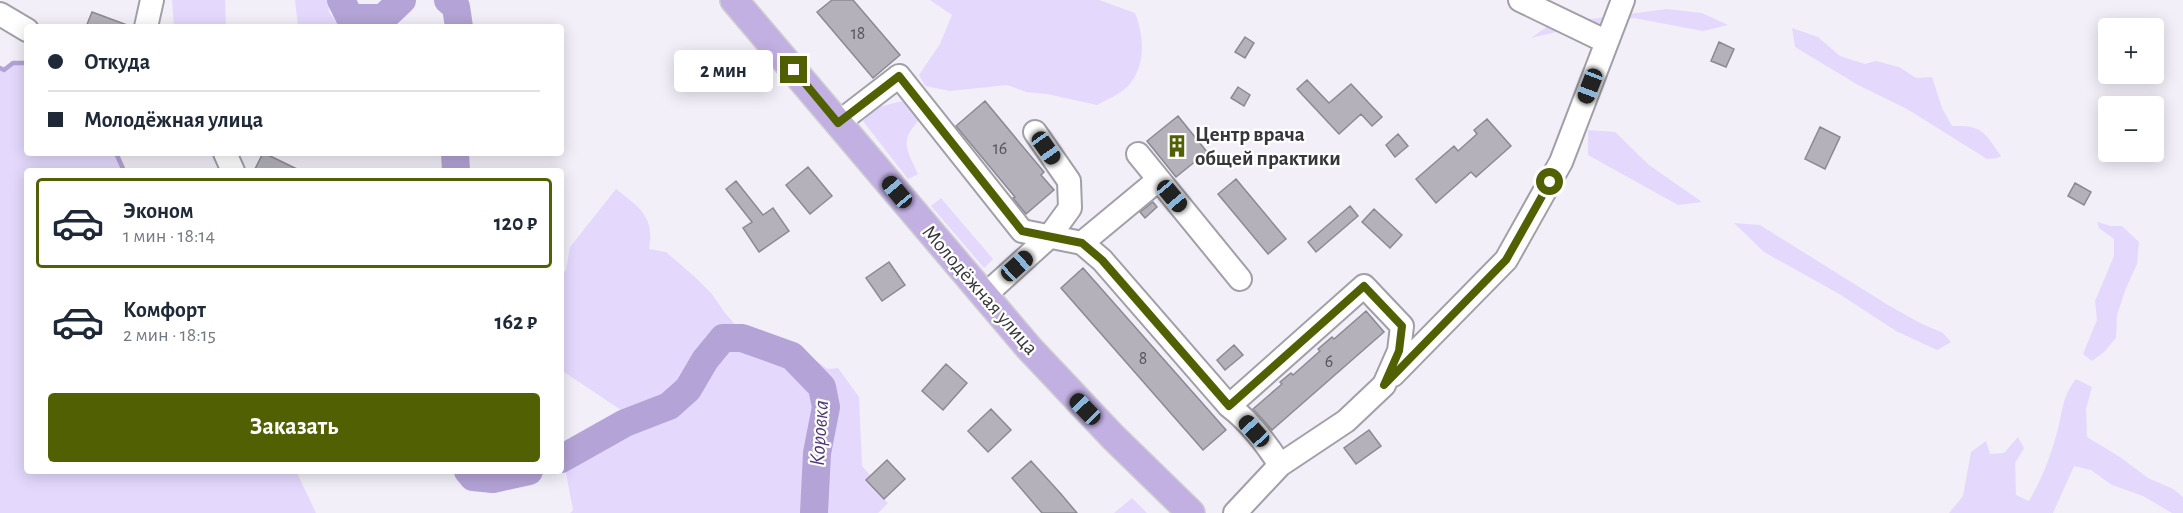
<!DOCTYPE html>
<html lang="ru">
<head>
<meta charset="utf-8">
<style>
	body { margin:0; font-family:"Alegreya Sans",sans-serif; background:#f6f6f7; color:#1f2937; height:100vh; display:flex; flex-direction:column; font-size:22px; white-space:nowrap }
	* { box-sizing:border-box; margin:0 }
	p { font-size:20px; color:#747a83 }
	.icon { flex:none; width:33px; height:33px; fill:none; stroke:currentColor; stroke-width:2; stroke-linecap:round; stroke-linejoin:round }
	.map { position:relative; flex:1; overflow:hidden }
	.panel { position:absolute; left:24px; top:168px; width:540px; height:306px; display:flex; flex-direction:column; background:#fff; border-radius:6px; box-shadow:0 3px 15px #0003 }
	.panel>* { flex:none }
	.top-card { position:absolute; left:24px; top:24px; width:540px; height:132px; border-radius:6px; box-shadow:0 3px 15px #0003; display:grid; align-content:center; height:132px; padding:0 24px; background:#fff }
	.tools { position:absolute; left:2098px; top:18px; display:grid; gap:12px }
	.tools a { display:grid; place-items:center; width:66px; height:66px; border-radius:6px; background:#fff; box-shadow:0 3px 15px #0003; font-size:30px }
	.end { position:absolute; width:27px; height:27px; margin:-14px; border:8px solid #516002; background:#fff; box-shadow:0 0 0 3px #fff }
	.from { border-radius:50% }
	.bubble { position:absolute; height:42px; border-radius:6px; background:#fff; box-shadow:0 3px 15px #0003; font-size:20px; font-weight:700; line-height:42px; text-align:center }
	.car { position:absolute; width:18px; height:36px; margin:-18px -9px; border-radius:8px; box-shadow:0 0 4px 2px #0007; background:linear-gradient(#222 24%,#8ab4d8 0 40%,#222 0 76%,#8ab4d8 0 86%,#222 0) }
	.top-card b { display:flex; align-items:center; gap:21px; height:57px; font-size:22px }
	.top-card b+b { border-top:2px solid #e0e1e3 }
	.top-card i { width:15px; height:15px; background:#1f2937 }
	ul { padding:10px 0 0; list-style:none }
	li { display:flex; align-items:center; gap:18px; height:90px; margin:0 12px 9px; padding:0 12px; border:3px solid transparent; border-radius:6px }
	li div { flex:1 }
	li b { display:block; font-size:22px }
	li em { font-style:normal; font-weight:700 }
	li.current { border-color:#516002 }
	li>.icon { width:54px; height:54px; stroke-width:1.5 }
	.action { display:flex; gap:12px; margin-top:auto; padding:12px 24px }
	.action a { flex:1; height:69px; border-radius:6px; background:#516002; color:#fff; font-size:24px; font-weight:700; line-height:69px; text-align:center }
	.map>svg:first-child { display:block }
	.green { fill:#e4d9fd }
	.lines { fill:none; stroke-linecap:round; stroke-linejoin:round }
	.stream { stroke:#b4a3d6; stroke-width:4.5 }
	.river { stroke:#b4a3d6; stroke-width:28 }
	.building { fill:#b4b1bb; stroke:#8b8992; stroke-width:1.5 }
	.minor-casing { stroke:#a19fa8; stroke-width:26 }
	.major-casing { stroke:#cfcfd0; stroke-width:30 }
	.minor { stroke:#fff; stroke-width:22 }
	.major { stroke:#c2b0e3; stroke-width:27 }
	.route { stroke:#516002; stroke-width:8 }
	.labels { text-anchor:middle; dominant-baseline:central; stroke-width:4.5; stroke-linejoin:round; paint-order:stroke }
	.number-label { font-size:18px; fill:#56555a }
	.poi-label { font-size:21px; font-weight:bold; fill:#37363a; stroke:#fff; text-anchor:start }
	.street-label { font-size:21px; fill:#37363a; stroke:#fff }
	.water-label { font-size:22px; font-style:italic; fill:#503776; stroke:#fff }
</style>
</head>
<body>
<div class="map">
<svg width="2183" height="513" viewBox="0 0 2183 513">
	<rect width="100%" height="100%" fill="#f2eff9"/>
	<!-- green -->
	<path class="green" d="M 172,0 L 225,0 L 226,27 L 174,27 Z
		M 295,0 L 328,0 L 329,12 L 340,27 L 298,27 Z
		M 930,0 L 1099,0 L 1135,13 C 1145,38 1146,68 1126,88 C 1118,95 1106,100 1097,105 L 1047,94 L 1026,92 L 1007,85 L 950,91 L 925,86 L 919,75 L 940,44 L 952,15 Z
		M 1667,9 L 1702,13 L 1728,25 L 1703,31 L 1634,18 L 1577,27 L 1531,38 L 1551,24 Z
		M 1792,28 L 1818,37 L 1840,56 L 1865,64 L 1876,61 L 1899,67 L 1916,78 L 1932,77 L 1942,108 L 1952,126 C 1983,125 1984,132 2001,156 L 1997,158 L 1987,159 L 1907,109 L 1858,85 L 1795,47 Z
		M 13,63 L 27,63 L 27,153 L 116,153 L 124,171 L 27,171 L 27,471 L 299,471 L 298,475 L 316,513 L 0,513 L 0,68 L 4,70 Z
		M 910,99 L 923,116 C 899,140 905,146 918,174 L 908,179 L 863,121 L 875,108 Z
		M 1588,130 L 1615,132 L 1649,165 L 1702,202 L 1678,205 L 1588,155 Z
		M 616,189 C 639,207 655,216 649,249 L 666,252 L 695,277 L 712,294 L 725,313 L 748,339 L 769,336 L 799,349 L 828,369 L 838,368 L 859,397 L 862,466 L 871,476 L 867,481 L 888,503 L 878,513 L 570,513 L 573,510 L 563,458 L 573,467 L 633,426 L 621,410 L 561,370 L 561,277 L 566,270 L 570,247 Z
		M 941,198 L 993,259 L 984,268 L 931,206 Z
		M 2097,222 L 2111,226 L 2122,226 L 2139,242 L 2137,264 L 2126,288 L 2117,315 L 2116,338 L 2104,352 L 2092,361 L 2083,354 L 2097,320 L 2095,301 L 2114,256 L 2114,239 L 2099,228 Z
		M 1734,223 L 1760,225 L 1888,305 L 1920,323 L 1943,333 L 1951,342 L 1937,350 L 1896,331 L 1841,295 L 1764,252 Z
		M 2076,379 L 2092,387 L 2086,409 L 2087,437 L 2120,457 L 2148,478 L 2173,489 L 2183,497 L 2183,513 L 2172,513 L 2143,496 L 2112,485 L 2091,470 L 2074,466 L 2053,513 L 1949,513 L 1963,496 L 1971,452 L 1986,441 L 1990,454 L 2004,453 L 2018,437 L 2024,448 L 2015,463 L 2016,495 L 2029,501 C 2041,480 2050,459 2056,436 C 2063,413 2061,398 2076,379 Z
		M 1132,498 L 1147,513 L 1114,513 Z"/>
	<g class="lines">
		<!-- stream -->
		<path class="stream" d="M 0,68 L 4,70 L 13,63 L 27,63
			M 116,153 L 124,171"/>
		<!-- river -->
		<path class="river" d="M 341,0 L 350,18 L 383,18 L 402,0
			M 448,0 L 456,7 L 459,27
			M 455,153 L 456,171
			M 561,459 L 625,423 L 669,406 L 688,389 L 705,360 L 723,338 L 742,338 L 792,356 L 822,387 L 826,407 L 817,453 L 814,513
			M 468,471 L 473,477 L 493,479 L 529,471"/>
	</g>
	<!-- building -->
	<path class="building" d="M 832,0 L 853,0 L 900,55 L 873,78 L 817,12 Z
		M 92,12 L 130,26 L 129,27 L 86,27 Z
		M 1245,37 L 1254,43 L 1245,58 L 1235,52 Z
		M 1719,42 L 1734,49 L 1726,67 L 1711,61 Z
		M 1307,80 L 1329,103 L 1351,84 L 1382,117 L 1372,126 L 1361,114 L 1339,134 L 1297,89 Z
		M 1238,87 L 1250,95 L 1244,106 L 1231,98 Z
		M 985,101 L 1044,172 L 1041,175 L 1054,190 L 1026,214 L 1013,198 L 1015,197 L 956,126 Z
		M 1178,116 L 1207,152 L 1176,177 L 1147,141 Z
		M 1487,119 L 1511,146 L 1476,177 L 1471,172 L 1436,203 L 1416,179 L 1454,146 L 1458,151 L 1477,134 L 1474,130 Z
		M 1820,127 L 1840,137 L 1825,169 L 1805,159 Z
		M 1398,134 L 1408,146 L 1395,157 L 1386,145 Z
		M 263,153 L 264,153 L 301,171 L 254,171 Z
		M 808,167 L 832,196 L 810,214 L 786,185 Z
		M 1236,179 L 1286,239 L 1268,254 L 1218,194 Z
		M 736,181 L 763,215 L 773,208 L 789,231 L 759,252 L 743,228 L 752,222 L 726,189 Z
		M 2075,183 L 2091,192 L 2084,205 L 2068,196 Z
		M 1153,202 L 1157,207 L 1145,218 L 1140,212 Z
		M 1350,206 L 1358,216 L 1316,252 L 1308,242 Z
		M 1374,209 L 1402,235 L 1390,248 L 1362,222 Z
		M 889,262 L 905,285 L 882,301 L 866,278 Z
		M 1083,268 L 1226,430 L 1203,450 L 1061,288 Z
		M 1366,311 L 1384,332 L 1272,430 L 1253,409 L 1282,384 L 1280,382 L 1291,373 L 1293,375 L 1320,351 L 1318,349 L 1332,337 L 1334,339 Z
		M 1234,345 L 1243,355 L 1225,370 L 1217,360 Z
		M 946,364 L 967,383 L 943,410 L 922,391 Z
		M 991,409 L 1011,430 L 988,452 L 968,431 Z
		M 1369,430 L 1381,446 L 1356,464 L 1344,448 Z
		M 887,460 L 905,479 L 884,499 L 866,480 Z
		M 1031,461 L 1061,494 L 1077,513 L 1042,513 L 1012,478 Z"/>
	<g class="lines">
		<!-- minor casing -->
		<g class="minor-casing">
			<path id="minor" d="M 1520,0 L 1607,42
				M 0,14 L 27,30
				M 146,27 L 152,0
				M 838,123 L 899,76 L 1022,231 L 1082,243
				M 225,153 L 233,171
				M 1138,154 L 1240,279
				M 1158,180 L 1082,243 L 1102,260 L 1229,406 C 1249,421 1266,443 1280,465
				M 984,296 L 1049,237 L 1070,208 L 1069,181 L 1035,132
				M 1393,375 L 1506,260 L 1561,162 L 1623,0
				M 1229,406 L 1364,286 L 1402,326 L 1399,351 L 1384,385 L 1346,421 L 1280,465 L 1235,513"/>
		</g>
		<!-- major casing -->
		<g class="major-casing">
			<path id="major" d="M 734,0 L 1029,348 L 1113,437 L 1191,513"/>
		</g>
		<!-- minor -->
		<use href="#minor" class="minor"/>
		<!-- major -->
		<use href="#major" class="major"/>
	</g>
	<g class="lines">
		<!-- route -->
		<path class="route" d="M 794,70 L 838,123 L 899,76 L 1022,231 L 1082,243 L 1102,260 L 1229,406 L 1364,286 L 1402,326 L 1399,351 L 1384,385 L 1506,260 L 1550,182"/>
	</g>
	<!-- icons -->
	<defs>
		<g id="building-bare" transform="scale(1.8)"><path d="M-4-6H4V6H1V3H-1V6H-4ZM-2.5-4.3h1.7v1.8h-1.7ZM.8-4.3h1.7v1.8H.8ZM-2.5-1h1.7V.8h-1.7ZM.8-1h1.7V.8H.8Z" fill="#516002" stroke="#fff" stroke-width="2.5" paint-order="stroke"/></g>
	</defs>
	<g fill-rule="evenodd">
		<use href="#building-bare" x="1177" y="146"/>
	</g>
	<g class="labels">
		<!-- number labels -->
		<g class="number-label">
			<text x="858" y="34">18</text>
			<text x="1000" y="149">16</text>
			<text x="1143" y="359">8</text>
			<text x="1329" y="362">6</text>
		</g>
		<!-- poi labels -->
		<g class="poi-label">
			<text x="1195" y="134">Центр врача<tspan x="1195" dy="24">общей практики</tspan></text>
		</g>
		<!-- street labels -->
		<g class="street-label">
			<text transform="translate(980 290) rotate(49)">Молодёжная улица</text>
		</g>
		<!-- water labels -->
		<g class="water-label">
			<text transform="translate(819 433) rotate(-86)">Коровка</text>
		</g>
	</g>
</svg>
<div class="tools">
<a>+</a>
<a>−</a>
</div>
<i class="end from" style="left:1550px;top:182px"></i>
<i class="end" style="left:794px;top:70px"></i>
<div class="bubble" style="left:674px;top:50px;width:99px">2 мин</div>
<i class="car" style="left:1590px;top:86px;rotate:201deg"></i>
<i class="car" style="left:1046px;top:148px;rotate:145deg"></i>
<i class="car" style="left:897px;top:192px;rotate:320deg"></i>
<i class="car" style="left:1172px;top:196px;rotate:140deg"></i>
<i class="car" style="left:1017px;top:266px;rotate:48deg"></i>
<i class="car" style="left:1085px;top:409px;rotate:316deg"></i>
<i class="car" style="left:1254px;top:431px;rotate:318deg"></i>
<div class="top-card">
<b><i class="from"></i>Откуда</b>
<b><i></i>Молодёжная улица</b>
</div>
<section class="panel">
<ul>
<li class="current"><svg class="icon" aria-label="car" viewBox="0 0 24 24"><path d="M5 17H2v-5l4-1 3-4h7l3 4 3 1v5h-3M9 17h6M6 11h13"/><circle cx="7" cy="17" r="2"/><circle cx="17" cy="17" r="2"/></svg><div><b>Эконом</b><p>1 мин · 18:14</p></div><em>120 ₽</em></li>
<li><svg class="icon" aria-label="car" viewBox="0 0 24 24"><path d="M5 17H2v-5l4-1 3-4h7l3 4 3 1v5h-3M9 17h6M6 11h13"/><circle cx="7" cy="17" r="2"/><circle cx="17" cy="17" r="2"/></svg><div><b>Комфорт</b><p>2 мин · 18:15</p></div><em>162 ₽</em></li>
</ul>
<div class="action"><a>Заказать</a></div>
</section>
</div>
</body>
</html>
